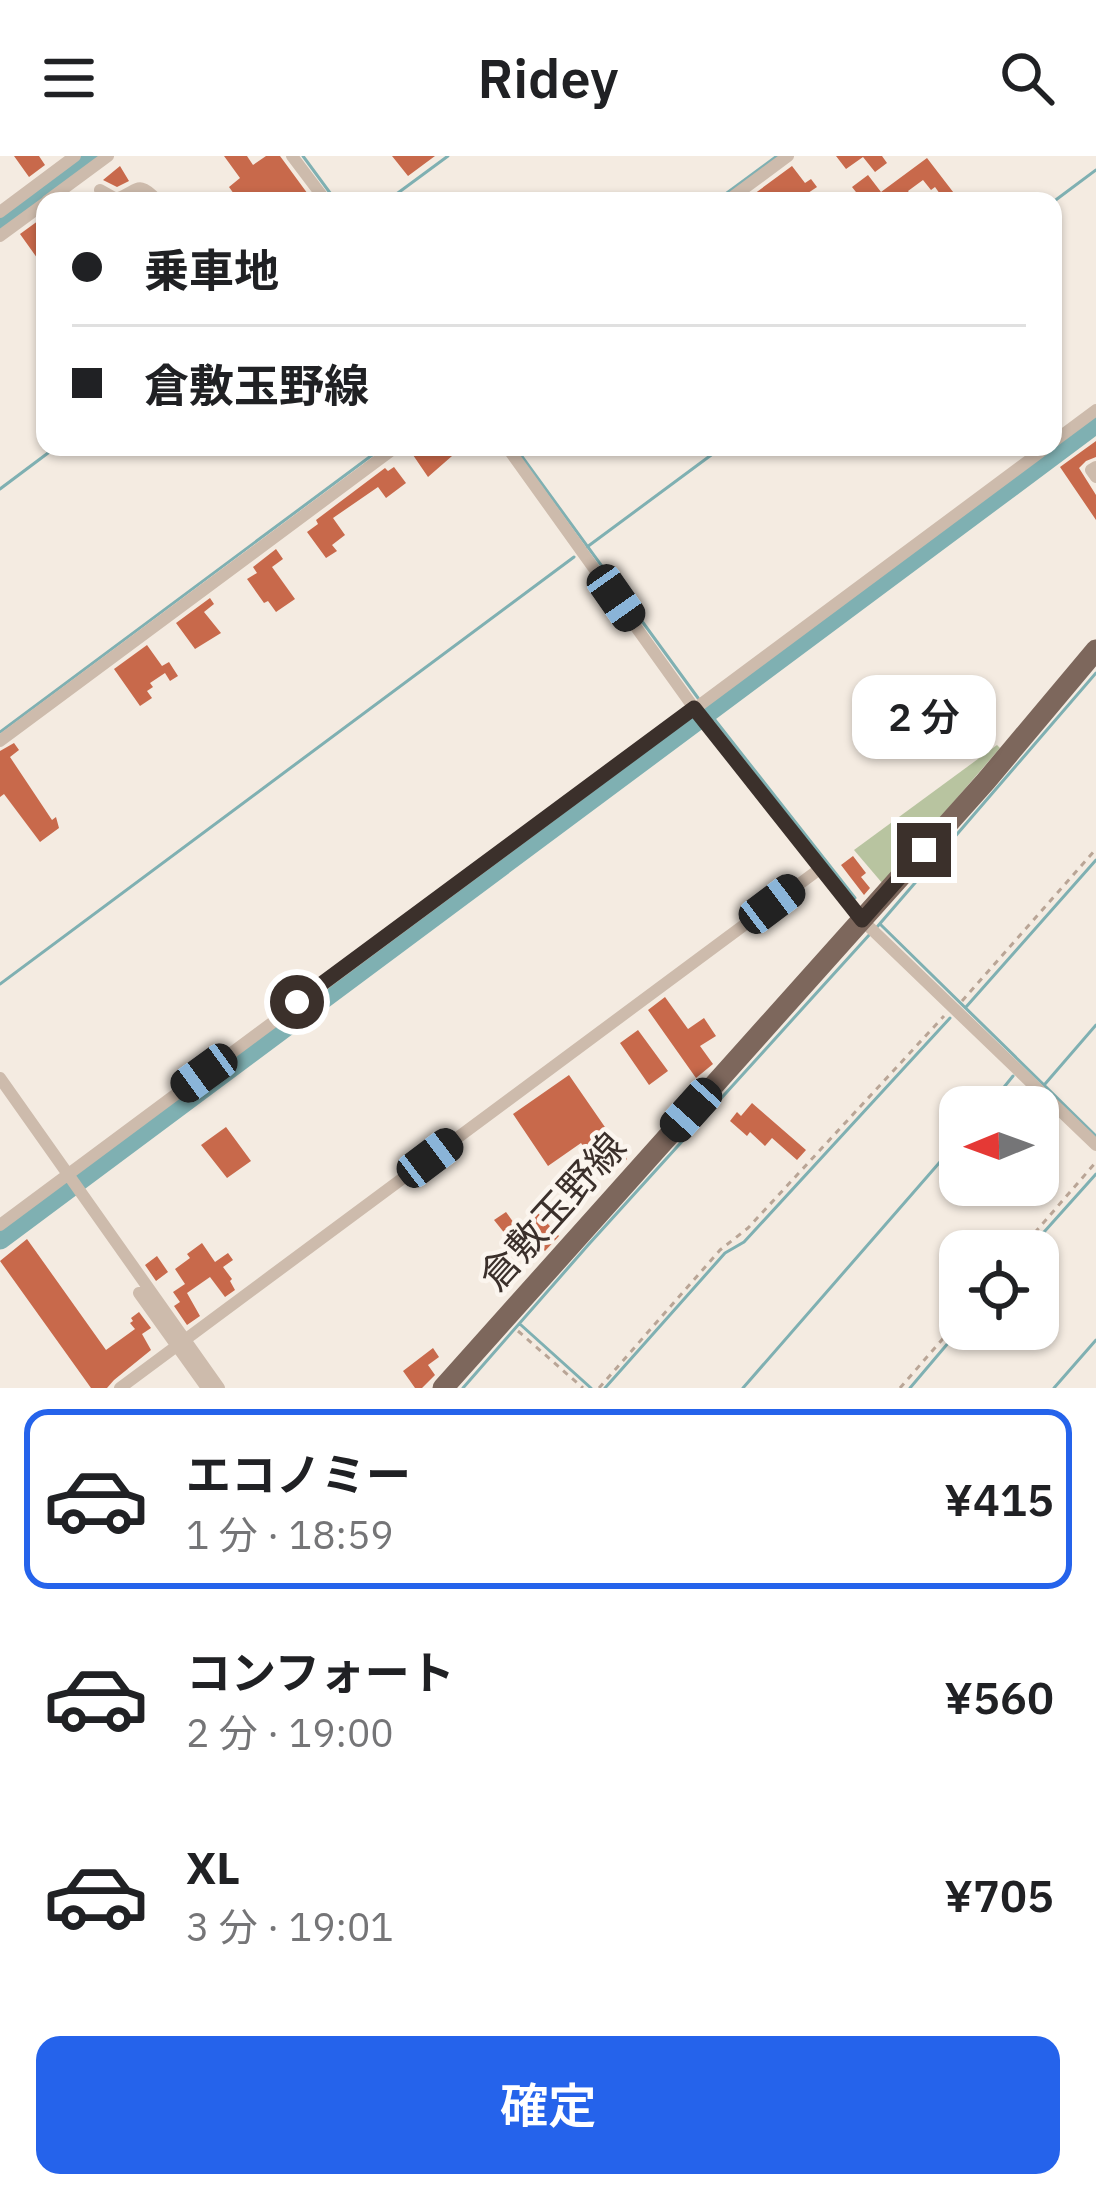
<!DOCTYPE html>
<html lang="ja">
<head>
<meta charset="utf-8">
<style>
	body { margin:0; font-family:"IBM Plex Sans","Noto Sans JP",sans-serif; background:#f2f2f2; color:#202124; height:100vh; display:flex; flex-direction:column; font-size:45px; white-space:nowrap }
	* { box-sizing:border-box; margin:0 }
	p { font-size:39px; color:#757577 }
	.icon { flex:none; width:66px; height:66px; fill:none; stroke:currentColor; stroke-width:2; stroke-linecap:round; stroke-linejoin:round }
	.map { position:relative; height:1232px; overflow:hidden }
	.panel { display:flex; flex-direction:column; background:#fff; flex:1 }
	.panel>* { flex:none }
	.hud { position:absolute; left:36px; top:36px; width:1026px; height:264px; border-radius:24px; box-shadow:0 3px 9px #0004; display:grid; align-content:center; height:264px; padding:0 36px; background:#fff }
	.needle { width:78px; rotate:269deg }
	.buttons { position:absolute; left:939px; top:930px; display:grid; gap:24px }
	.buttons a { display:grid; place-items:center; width:120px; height:120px; border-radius:24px; background:#fff; box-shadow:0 3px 9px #0004; font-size:60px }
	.end { position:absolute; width:54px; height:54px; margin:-27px; border:15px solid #3b302b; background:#fff; box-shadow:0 0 0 6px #fff }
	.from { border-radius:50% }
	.bubble { position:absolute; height:84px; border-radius:24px; background:#fff; box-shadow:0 3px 9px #0004; font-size:39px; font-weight:600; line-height:84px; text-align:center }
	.car { position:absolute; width:36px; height:72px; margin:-36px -18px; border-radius:15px; box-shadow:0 0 9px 3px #0007; background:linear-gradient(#222 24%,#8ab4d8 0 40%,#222 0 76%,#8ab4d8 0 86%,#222 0) }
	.hud b { display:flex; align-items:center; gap:42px; height:114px; font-size:45px }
	.hud b+b { border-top:3px solid #e0e0e0 }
	.hud i { width:30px; height:30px; background:#202124 }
	ul { padding:21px 0 0; list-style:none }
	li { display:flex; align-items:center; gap:36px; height:180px; margin:0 24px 18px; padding:0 12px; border:6px solid transparent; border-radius:24px }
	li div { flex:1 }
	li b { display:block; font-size:45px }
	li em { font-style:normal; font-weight:600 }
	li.selected { border-color:#2563eb }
	li>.icon { width:108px; height:108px; stroke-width:1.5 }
	.action { display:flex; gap:24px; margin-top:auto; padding:24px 36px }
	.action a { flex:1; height:138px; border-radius:24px; background:#2563eb; color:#fff; font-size:48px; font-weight:600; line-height:138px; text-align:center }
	header { display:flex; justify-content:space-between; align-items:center; height:156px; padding:0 36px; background:#fff; font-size:54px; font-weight:600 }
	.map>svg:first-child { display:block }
	.green { fill:#b8c4a0 }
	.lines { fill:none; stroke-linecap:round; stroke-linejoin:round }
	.stream { stroke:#7fb0b2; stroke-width:3 }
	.river { stroke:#7fb0b2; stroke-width:21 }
	.building { fill:#c8694b }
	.path { stroke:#b9a596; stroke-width:3; stroke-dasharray:6 6; stroke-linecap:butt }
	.minor { stroke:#cdbbac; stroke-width:12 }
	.primary { stroke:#7d675c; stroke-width:21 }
	.route { stroke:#3b302b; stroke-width:15 }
	.labels { text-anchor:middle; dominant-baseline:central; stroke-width:9; stroke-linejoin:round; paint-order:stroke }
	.street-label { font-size:39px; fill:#3b302b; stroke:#fbf5ee }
</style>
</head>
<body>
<header><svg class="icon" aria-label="menu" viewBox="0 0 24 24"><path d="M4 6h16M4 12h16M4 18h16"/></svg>Ridey<svg class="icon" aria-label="search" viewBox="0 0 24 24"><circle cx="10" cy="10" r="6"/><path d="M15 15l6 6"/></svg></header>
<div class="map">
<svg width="1096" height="1232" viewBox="0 0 1096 1232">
	<rect width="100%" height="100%" fill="#f4ebe1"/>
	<!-- green -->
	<path class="green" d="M 997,589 L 1000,592 L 883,728 L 854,694 Z"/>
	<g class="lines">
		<!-- stream -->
		<path class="stream" d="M 303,0 L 336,45
			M 387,45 L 448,0
			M 716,45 L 777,0
			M 1053,46 L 1096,14
			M 515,291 L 698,542
			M 0,333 L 56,291
			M 587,391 L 722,291
			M 704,550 L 855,742
			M 0,576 L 383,291
			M 880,768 L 1096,980
			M 877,771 L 1096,517
			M 0,828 L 574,401
			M 966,851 L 1096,704
			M 1045,928 L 1096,869
			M 988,951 L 1013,920
			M 1027,1095 L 1096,1018
			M 521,1169 L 591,1232
			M 463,1232 L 589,1088 L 870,778
			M 605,1232 L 725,1097 L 744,1086 L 950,862
			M 743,1232 L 960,983
			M 910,1232 L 960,1173
			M 1054,1232 L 1096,1184"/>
		<!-- river -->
		<path class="river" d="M 0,68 L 92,0
			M 0,1083 L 1096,267"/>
	</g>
	<!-- building -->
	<path class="building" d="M 14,0 L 39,0 L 45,9 L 29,21 Z
		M 224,0 L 247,0 L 253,9 L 266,0 L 280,0 L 313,45 L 239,45 L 229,31 L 240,22 Z
		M 392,0 L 435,0 L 408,20 Z
		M 836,0 L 882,0 L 887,7 L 875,16 L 863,1 L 846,13 Z
		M 927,2 L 960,45 L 945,45 L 935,31 L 931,34 L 923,24 L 908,35 L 915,45 L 863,45 L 852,31 L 868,19 L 881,36 Z
		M 120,10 L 129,25 L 117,31 L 103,24 Z
		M 792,10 L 805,27 L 811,23 L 817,31 L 796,45 L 760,45 L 754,38 Z
		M 42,62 L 45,66 L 45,113 L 20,78 Z
		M 1096,285 L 1096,301 L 1086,305 L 1079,312 L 1096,339 L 1096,364 L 1060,311 Z
		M 424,291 L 446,291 L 452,300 L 428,321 L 413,299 Z
		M 394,311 L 406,327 L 386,342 L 378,331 L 333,362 L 345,379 L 332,389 L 337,395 L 326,402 L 307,376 L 318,368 L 316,364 L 385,312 L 388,315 Z
		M 276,393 L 283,403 L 272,411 L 295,443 L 276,456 L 268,445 L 264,447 L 247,423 L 257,417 L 253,411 Z
		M 210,442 L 214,448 L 204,456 L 221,477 L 195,493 L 176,467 Z
		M 147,489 L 162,510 L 169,506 L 178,520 L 170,525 L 165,517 L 150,527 L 153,531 L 147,535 L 152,542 L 140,550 L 114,513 Z
		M 14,587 L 19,594 L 10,601 L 52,664 L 56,661 L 59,672 L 40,686 L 4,638 L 0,641 L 0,595 Z
		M 853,700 L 866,717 L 861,721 L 870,732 L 864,739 L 841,709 Z
		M 665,841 L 688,873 L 704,862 L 716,880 L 700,890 L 713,908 L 696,922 L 648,854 Z
		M 638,874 L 668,915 L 649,929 L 620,887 Z
		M 569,919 L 627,1003 L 606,1022 L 581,987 L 548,1010 L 513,958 Z
		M 752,947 L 806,994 L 797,1004 L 772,982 L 765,990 L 750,976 L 747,980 L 730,965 L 737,956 L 741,960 Z
		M 226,971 L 251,1005 L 227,1022 L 201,989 Z
		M 506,1056 L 516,1070 L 537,1056 L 559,1080 L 545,1095 L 542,1092 L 526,1104 L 494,1064 Z
		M 27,1083 L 106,1194 L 135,1173 L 130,1167 L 133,1165 L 131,1162 L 139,1156 L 151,1172 L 142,1178 L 151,1194 L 114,1224 L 107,1232 L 91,1232 L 0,1105 Z
		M 202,1087 L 215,1106 L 228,1097 L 233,1104 L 223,1111 L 232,1123 L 230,1125 L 235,1134 L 225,1141 L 210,1121 L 187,1137 L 200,1160 L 187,1169 L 174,1150 L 180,1146 L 173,1136 L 185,1128 L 175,1113 L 190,1102 L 187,1098 Z
		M 157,1100 L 168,1116 L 156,1125 L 145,1109 Z
		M 433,1192 L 439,1201 L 428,1209 L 435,1219 L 422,1232 L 415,1232 L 403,1215 Z"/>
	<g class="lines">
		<!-- path -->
		<path class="path" d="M 962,845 L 1096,693
			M 1019,1095 L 1096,1006
			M 518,1175 L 583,1232
			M 599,1232 L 720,1094 L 748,1072 L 944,860
			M 900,1232 L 960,1163"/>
		<!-- minor -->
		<path class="minor" d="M 292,0 L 326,45
			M 100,34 L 116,43 C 138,36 137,22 158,45
			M 47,45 L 108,0
			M 727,45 L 788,0
			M 0,56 L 75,0
			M 0,80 L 45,47
			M 1053,286 L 1096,254
			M 507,291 L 694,552 L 862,764 L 1096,989
			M 1096,311 L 1091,314 L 1096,321
			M 0,585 L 396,291
			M 0,922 L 219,1232
			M 0,1069 L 1047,291
			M 139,1137 L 207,1232
			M 120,1232 L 821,712"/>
		<!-- primary -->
		<path class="primary" d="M 443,1232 L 986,625 L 1096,494"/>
	</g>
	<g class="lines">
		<!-- route -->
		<path class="route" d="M 297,846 L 694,552 L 862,764 L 924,694"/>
	</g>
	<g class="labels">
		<!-- street labels -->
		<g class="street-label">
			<text transform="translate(552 1055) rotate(-48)">倉敷玉野線</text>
		</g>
	</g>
</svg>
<div class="buttons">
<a><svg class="needle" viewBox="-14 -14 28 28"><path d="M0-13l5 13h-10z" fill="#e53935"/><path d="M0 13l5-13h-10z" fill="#757577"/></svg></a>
<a><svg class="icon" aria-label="locate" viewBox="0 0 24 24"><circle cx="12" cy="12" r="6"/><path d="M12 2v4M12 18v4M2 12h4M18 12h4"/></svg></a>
</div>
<i class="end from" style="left:297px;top:846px"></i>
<i class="end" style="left:924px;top:694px"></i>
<div class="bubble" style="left:852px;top:519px;width:144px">2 分</div>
<i class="car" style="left:616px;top:442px;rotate:145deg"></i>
<i class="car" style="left:772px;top:748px;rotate:53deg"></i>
<i class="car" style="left:204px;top:917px;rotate:234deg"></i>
<i class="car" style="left:691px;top:954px;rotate:222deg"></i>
<i class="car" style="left:430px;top:1002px;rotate:53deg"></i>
<div class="hud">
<b><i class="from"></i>乗車地</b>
<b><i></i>倉敷玉野線</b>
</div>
</div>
<section class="panel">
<ul>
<li class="selected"><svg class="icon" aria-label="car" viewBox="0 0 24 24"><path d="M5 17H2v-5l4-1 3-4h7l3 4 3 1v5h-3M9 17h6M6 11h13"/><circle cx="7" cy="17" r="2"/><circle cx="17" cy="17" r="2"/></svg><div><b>エコノミー</b><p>1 分 · 18:59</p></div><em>¥415</em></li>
<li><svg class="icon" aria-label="car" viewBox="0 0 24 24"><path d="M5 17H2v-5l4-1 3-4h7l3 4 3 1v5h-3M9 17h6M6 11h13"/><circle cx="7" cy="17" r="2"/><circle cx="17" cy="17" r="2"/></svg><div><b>コンフォート</b><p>2 分 · 19:00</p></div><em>¥560</em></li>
<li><svg class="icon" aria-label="car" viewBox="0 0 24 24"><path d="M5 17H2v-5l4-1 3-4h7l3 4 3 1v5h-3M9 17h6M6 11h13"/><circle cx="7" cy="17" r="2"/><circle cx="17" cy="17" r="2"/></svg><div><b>XL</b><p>3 分 · 19:01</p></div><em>¥705</em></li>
</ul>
<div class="action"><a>確定</a></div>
</section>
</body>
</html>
